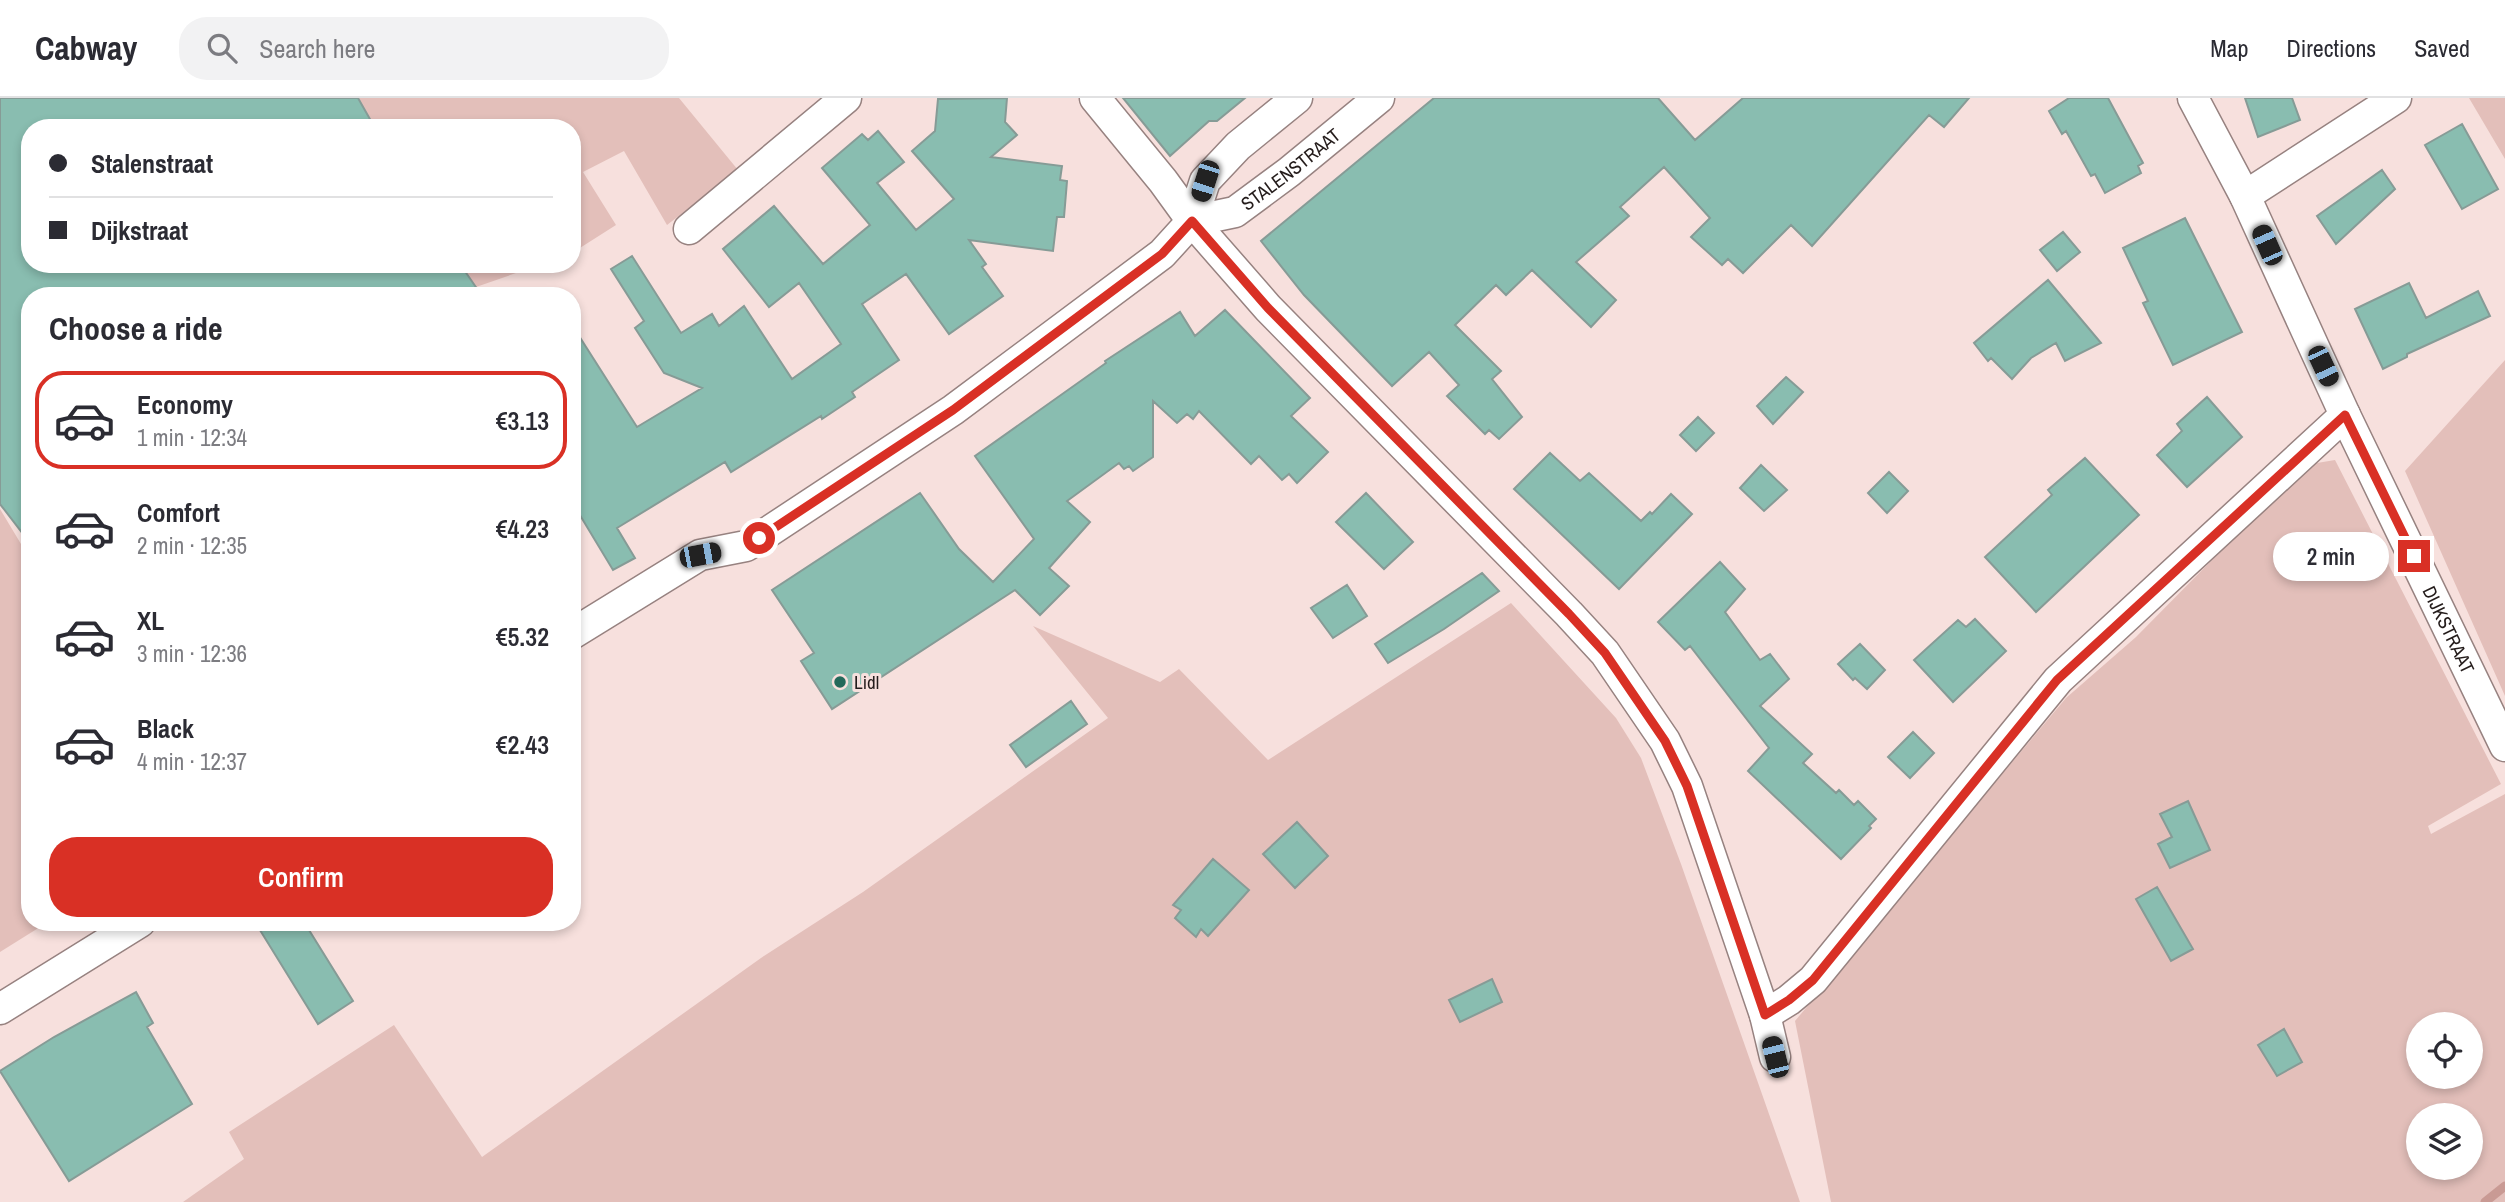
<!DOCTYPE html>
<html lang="en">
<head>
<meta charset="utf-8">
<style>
	body { margin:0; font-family:"Archivo Narrow",sans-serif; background:#f2f2f3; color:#2b2b33; height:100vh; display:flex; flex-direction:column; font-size:26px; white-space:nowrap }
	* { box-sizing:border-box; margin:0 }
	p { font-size:23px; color:#7c7c81 }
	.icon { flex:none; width:38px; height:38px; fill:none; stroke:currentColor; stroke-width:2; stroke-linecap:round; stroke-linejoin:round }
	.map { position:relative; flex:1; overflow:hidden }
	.drawer { position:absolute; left:21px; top:189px; width:560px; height:644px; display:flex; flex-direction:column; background:#fff; border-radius:28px; box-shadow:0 4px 10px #0003 }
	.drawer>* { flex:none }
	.hud { position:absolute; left:21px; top:21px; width:560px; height:154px; border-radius:28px; box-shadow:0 4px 10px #0003; display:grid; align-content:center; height:154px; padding:0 28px; background:#fff }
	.controls { position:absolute; left:2406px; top:914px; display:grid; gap:14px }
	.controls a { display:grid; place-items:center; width:77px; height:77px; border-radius:50%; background:#fff; box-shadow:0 4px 10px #0003; font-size:35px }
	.end { position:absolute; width:32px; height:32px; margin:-16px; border:9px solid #d93025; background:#fff; box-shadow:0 0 0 4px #fff }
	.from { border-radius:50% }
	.bubble { position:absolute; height:49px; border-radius:24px; background:#fff; box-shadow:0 4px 10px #0003; font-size:23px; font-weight:600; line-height:49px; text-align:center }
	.car { position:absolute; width:21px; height:42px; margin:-21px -10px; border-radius:9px; box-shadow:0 0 5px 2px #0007; background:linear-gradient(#222 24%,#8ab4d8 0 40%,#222 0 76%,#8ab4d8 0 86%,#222 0) }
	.hud b { display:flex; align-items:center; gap:24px; height:66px; font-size:26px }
	.hud b+b { border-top:2px solid #e1e1e2 }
	.hud i { width:18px; height:18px; background:#2b2b33 }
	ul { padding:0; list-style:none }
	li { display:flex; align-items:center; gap:21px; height:98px; margin:0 14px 10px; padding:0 14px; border:4px solid transparent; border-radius:28px }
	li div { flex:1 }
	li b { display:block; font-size:26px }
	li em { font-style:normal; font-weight:600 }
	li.on { border-color:#d93025 }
	li>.icon { width:63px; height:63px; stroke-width:1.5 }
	h2 { padding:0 28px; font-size:32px; line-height:84px }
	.button { display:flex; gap:14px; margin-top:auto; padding:14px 28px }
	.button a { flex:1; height:80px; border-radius:28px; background:#d93025; color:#fff; font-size:28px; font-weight:600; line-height:80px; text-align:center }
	header { display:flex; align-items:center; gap:42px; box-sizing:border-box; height:98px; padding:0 35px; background:#fff; border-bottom:2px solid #e1e1e2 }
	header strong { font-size:33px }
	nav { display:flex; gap:38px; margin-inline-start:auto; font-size:24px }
	.search { width:490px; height:63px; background:#f2f2f3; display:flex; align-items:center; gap:18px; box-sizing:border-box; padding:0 24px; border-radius:28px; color:#7c7c81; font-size:26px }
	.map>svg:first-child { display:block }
	.green { fill:#e3bfba; fill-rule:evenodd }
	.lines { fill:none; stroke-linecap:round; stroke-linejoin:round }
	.stream { stroke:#c99a94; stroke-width:9 }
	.building { fill:#89bdb0; stroke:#869b96; stroke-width:2 }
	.minor-casing { stroke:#978280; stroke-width:33 }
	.minor { stroke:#fff; stroke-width:30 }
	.route { stroke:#d93025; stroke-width:9 }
	.poi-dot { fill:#24695b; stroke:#f7e0dd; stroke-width:2.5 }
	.labels { text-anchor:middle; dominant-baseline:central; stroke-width:6; stroke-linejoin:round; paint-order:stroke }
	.street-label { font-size:19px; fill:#241c1b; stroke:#f7e0dd }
	.poi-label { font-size:19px; fill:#241c1b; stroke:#f7e0dd; text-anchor:start }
</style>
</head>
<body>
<header>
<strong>Cabway</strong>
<div class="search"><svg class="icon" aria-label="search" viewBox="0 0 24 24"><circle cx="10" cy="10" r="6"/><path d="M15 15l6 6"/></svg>Search here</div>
<nav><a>Map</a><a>Directions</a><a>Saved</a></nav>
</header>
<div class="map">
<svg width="2505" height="1104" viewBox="0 0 2505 1104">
	<rect width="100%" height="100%" fill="#f7e0dd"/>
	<!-- green -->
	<path class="green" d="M 358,0 L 679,0 L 738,72 L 667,127 L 624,53 L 583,74 L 616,127 L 572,155 L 572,30 L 375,30 Z
		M 2469,0 L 2505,0 L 2505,61 Z
		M 460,166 L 542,166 L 476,189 Z
		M 2505,262 L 2505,598 L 2405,373 Z
		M 2335,362 L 2501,686 L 2428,728 L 2431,736 L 2505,696 L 2505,1104 L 1831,1104 L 1795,923 L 2066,600 L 2136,539 L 2293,380 L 2317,365 ZM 2418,926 L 2471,926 L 2471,978 L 2418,978 ZM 2418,1017 L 2471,1017 L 2471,1069 L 2418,1069 Z
		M 0,411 L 30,461 L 30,824 L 48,824 L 0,854 Z
		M 1511,505 L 1616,620 L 1641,660 L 1681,766 L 1800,1104 L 183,1104 L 244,1061 L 229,1034 L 394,927 L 482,1059 L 761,860 L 863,794 L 1108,620 L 1033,528 L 1160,584 L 1179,571 L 1268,662 Z"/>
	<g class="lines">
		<!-- stream -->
		<path class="stream" d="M 2485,1104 L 2505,1088"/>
	</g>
	<!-- building -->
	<path class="building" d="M 0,0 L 358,0 L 375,30 L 30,30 L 30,166 L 460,166 L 482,198 L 30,198 L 30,445 L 0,406 Z
		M 1007,0 L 1005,24 L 1017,37 L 991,59 L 1062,68 L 1060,82 L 1067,83 L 1064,119 L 1057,119 L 1053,153 L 969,142 L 986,166 L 982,169 L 1003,198 L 949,236 L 906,176 L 862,206 L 899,262 L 852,294 L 855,299 L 822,321 L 821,318 L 731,374 L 725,364 L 617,430 L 635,460 L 613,472 L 572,404 L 572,227 L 637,329 L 702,290 L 664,275 L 635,230 L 644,223 L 611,171 L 632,158 L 681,235 L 712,216 L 719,228 L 744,208 L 792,281 L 841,246 L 799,185 L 769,209 L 723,151 L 774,108 L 823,166 L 870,127 L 822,70 L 862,36 L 868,42 L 878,33 L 904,64 L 877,85 L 916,132 L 954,101 L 912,53 L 935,33 L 938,1 Z
		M 1123,0 L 1245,0 L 1217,23 L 1209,23 L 1170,58 Z
		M 1434,0 L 1658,0 L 1695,42 L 1743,0 L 1969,0 L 1944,29 L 1929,17 L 1812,148 L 1791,127 L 1743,175 L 1728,161 L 1722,167 L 1691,139 L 1710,120 L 1664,69 L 1620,109 L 1629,118 L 1576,164 L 1616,202 L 1591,229 L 1532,172 L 1506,197 L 1496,187 L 1455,227 L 1501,273 L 1492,281 L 1522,319 L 1499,341 L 1489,332 L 1485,336 L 1447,298 L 1459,287 L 1429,254 L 1392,288 L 1304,197 L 1261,143 Z
		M 2069,0 L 2108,0 L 2143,65 L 2138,68 L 2141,75 L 2105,95 L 2095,76 L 2091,78 L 2066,33 L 2062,36 L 2049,13 Z
		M 2245,0 L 2292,0 L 2300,22 L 2258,39 Z
		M 2462,26 L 2498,91 L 2462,111 L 2425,47 Z
		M 2382,72 L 2395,91 L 2336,146 L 2317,118 Z
		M 2185,120 L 2242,234 L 2173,267 L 2143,205 L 2148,203 L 2123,150 Z
		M 2063,134 L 2080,154 L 2057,173 L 2040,152 Z
		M 2048,182 L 2101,245 L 2065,263 L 2056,245 L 2031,260 L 2012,281 L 1991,260 L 1988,263 L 1974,245 Z
		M 2409,185 L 2426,220 L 2478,193 L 2490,218 L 2407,256 L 2407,259 L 2383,271 L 2355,211 Z
		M 1225,212 L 1310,300 L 1291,318 L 1328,354 L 1297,385 L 1289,376 L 1282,382 L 1259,358 L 1251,366 L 1199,313 L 1193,321 L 1187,316 L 1177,325 L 1153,303 L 1153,359 L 1133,373 L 1129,368 L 1124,371 L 1119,365 L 1067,403 L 1090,424 L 1049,470 L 1069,488 L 1040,517 L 1015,492 L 832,611 L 801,563 L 814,555 L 772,492 L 920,395 L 959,451 L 993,484 L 1034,441 L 975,358 L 1106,265 L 1105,263 L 1180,214 L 1195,238 Z
		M 1786,279 L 1803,294 L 1773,326 L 1757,308 Z
		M 2207,299 L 2242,339 L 2187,389 L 2157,357 L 2182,333 L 2177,326 Z
		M 1698,319 L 1714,335 L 1696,353 L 1680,337 Z
		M 1550,355 L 1580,383 L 1589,375 L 1641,423 L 1650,414 L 1652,416 L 1671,396 L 1692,416 L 1619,491 L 1514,391 Z
		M 2085,360 L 2139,417 L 2036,514 L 1985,459 L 2052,397 L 2048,392 Z
		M 1761,367 L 1787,392 L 1764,413 L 1740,390 Z
		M 1889,374 L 1908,393 L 1887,415 L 1868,395 Z
		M 1366,395 L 1413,444 L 1384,471 L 1336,424 Z
		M 1720,464 L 1745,491 L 1725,514 L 1760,562 L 1770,556 L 1789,581 L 1760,608 L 1812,656 L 1803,665 L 1836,695 L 1839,692 L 1854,707 L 1858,703 L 1876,721 L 1869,728 L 1871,730 L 1841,761 L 1748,673 L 1769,650 L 1690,548 L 1685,552 L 1658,524 Z
		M 1482,475 L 1499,493 L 1444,531 L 1388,565 L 1375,546 Z
		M 1347,487 L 1367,518 L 1333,540 L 1311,510 Z
		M 1975,521 L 2006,553 L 1953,604 L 1914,562 L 1958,522 L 1966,529 Z
		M 1860,546 L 1885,572 L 1867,591 L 1855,580 L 1853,582 L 1838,566 Z
		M 1071,603 L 1087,626 L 1026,669 L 1010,647 Z
		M 1913,634 L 1934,655 L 1910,680 L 1888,659 Z
		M 2188,703 L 2210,752 L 2170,770 L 2158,746 L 2172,739 L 2160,716 Z
		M 1297,724 L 1328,758 L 1295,790 L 1263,756 Z
		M 1213,761 L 1249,792 L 1208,838 L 1201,831 L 1196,839 L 1175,820 L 1181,812 L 1173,807 Z
		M 2157,789 L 2193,851 L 2171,863 L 2136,801 Z
		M 255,824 L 304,824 L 353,903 L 318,926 Z
		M 1492,881 L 1502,904 L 1460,924 L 1449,902 Z
		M 136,894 L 153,925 L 147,929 L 192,1006 L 69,1083 L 0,973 L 54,939 Z
		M 2284,931 L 2302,964 L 2277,978 L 2258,947 Z"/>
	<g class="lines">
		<!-- minor casing -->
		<g class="minor-casing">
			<g id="minor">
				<path d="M 1095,0 L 1163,83 L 1192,123 L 1268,210 L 1569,516 L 1605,555 L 1665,643 L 1687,688 L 1765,917 L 1775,959"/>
				<path id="s1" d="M 2193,0 L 2245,98 L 2345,317 L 2505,648"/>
				<path d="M 2245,98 L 2396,0"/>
				<path id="s2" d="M 1192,123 L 1235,114 L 1289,74 L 1379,0"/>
				<path d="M 689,131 L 846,0"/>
				<path d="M 572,536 L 700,457 L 746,448 L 759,440 L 953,312 L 1162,156 L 1192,123 L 1205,83 L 1238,48 L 1297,0"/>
				<path d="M 0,911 L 140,824"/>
				<path d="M 1765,917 L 1789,902 L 1813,882 L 2058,582 L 2345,317"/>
			</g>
		</g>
		<!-- minor -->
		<use href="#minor" class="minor"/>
	</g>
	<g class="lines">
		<!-- route -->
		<path class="route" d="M 759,440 L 953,312 L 1162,156 L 1192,123 L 1268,210 L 1569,516 L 1605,555 L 1665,643 L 1687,688 L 1765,917 L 1789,902 L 1813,882 L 2057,582 L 2345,317 L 2414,458"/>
	</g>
	<!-- markers -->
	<circle class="poi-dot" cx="840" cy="584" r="7"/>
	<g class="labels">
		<!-- street labels -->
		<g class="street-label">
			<text stroke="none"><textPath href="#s2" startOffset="114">STALENSTRAAT</textPath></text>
			<text stroke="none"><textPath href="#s1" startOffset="590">DIJKSTRAAT</textPath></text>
		</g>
		<!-- poi labels -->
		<g class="poi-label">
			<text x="854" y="584">Lidl</text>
		</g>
	</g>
</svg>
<div class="controls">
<a><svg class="icon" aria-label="locate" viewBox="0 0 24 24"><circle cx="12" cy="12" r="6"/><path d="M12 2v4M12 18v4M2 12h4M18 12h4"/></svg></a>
<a><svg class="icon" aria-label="layers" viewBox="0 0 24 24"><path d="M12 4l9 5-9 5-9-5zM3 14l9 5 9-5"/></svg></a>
</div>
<i class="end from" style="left:759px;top:440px"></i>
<i class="end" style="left:2414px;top:458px"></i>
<div class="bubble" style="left:2273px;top:434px;width:116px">2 min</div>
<i class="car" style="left:1205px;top:83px;rotate:198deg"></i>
<i class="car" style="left:2267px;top:147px;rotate:336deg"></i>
<i class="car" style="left:2323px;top:268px;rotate:155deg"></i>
<i class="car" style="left:700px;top:457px;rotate:79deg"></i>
<i class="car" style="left:1775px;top:959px;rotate:346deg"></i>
<div class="hud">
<b><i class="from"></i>Stalenstraat</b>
<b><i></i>Dijkstraat</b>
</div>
<section class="drawer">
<h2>Choose a ride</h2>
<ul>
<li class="on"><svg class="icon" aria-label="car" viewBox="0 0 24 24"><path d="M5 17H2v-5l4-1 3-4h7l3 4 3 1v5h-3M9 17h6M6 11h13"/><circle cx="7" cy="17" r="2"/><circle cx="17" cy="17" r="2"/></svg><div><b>Economy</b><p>1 min · 12:34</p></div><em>€3.13</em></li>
<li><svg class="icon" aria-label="car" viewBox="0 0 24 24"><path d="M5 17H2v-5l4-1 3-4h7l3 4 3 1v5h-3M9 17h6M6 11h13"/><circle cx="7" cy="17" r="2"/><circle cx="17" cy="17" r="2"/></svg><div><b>Comfort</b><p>2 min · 12:35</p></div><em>€4.23</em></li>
<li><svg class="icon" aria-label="car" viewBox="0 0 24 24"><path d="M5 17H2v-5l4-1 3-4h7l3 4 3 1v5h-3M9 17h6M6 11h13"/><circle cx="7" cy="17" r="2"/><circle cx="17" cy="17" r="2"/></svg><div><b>XL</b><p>3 min · 12:36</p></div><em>€5.32</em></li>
<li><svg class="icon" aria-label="car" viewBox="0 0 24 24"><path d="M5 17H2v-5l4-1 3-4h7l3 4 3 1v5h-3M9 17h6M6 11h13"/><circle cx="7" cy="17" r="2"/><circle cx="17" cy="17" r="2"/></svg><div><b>Black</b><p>4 min · 12:37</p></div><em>€2.43</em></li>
</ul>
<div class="button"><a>Confirm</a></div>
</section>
</div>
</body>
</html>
